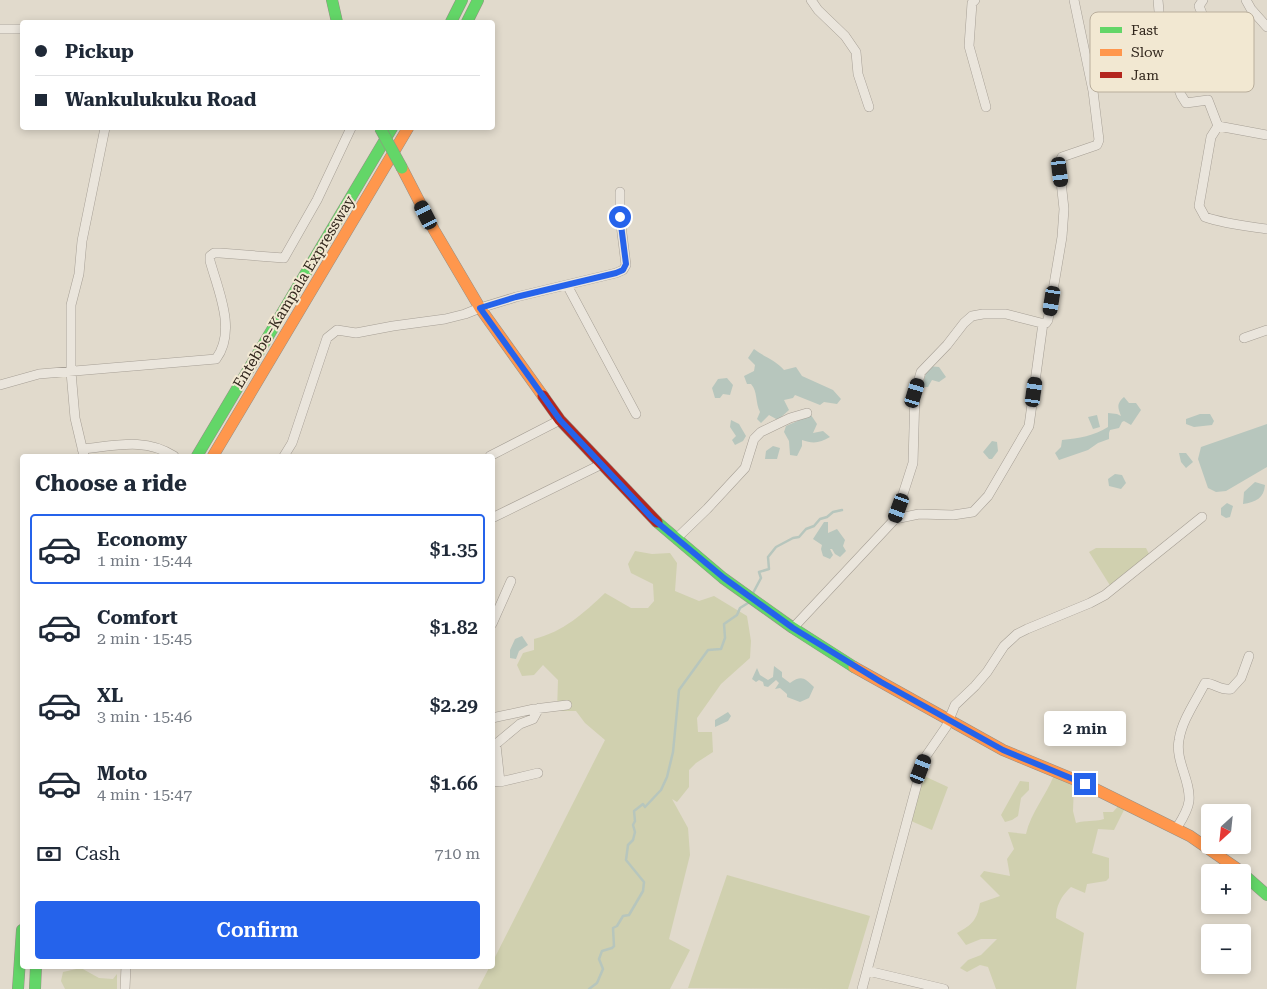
<!DOCTYPE html>
<html lang="en">
<head>
<meta charset="utf-8">
<style>
	body { margin:0; font-family:"Roboto Serif",serif; background:#f6f6f7; color:#1f2937; height:100vh; display:flex; flex-direction:column; font-size:19px; white-space:nowrap }
	* { box-sizing:border-box; margin:0 }
	p { font-size:16px; color:#747a83 }
	.icon { flex:none; width:28px; height:28px; fill:none; stroke:currentColor; stroke-width:2; stroke-linecap:round; stroke-linejoin:round }
	.map { position:relative; flex:1; overflow:hidden }
	.side { position:absolute; left:20px; top:454px; width:475px; height:515px; display:flex; flex-direction:column; background:#fff; border-radius:5px; box-shadow:0 2px 8px #0003 }
	.side>* { flex:none }
	.guide { position:absolute; left:20px; top:20px; width:475px; height:110px; border-radius:5px; box-shadow:0 2px 8px #0003; display:grid; align-content:center; height:110px; padding:0 15px; background:#fff }
	.needle { width:32px; rotate:207deg }
	.buttons { position:absolute; left:1201px; top:804px; display:grid; gap:10px }
	.buttons a { display:grid; place-items:center; width:50px; height:50px; border-radius:5px; background:#fff; box-shadow:0 2px 8px #0003; font-size:25px }
	.end { position:absolute; width:22px; height:22px; margin:-11px; border:6px solid #2563eb; background:#fff; box-shadow:0 0 0 2px #fff }
	.from { border-radius:50% }
	.bubble { position:absolute; height:35px; border-radius:5px; background:#fff; box-shadow:0 2px 8px #0003; font-size:16px; font-weight:600; line-height:35px; text-align:center }
	.car { position:absolute; width:15px; height:30px; margin:-15px -8px; border-radius:6px; box-shadow:0 0 4px 1px #0007; background:linear-gradient(#222 24%,#8ab4d8 0 40%,#222 0 76%,#8ab4d8 0 86%,#222 0) }
	.guide b { display:flex; align-items:center; gap:18px; height:48px; font-size:19px }
	.guide b+b { border-top:1px solid #e0e1e3 }
	.guide i { width:12px; height:12px; background:#1f2937 }
	ul { padding:0; list-style:none }
	li { display:flex; align-items:center; gap:15px; height:70px; margin:0 10px 8px; padding:0 5px; border:2px solid transparent; border-radius:5px }
	li div { flex:1 }
	li b { display:block; font-size:19px }
	li em { font-style:normal; font-weight:600 }
	li.selected { border-color:#2563eb }
	li>.icon { width:45px; height:45px; stroke-width:1.5 }
	h2 { padding:0 15px; font-size:22px; line-height:60px }
	.pay { display:flex; align-items:center; gap:12px; height:55px; padding:0 15px; font-size:19px }
	.pay p { margin-inline-start:auto }
	.cta { display:flex; gap:10px; margin-top:auto; padding:10px 15px }
	.cta a { flex:1; height:58px; border-radius:5px; background:#2563eb; color:#fff; font-size:20px; font-weight:600; line-height:58px; text-align:center }
	.map>svg:first-child { display:block }
	.green { fill:#d0d0af }
	.water { fill:#b7c6bd }
	.lines { fill:none; stroke-linecap:round; stroke-linejoin:round }
	.stream { stroke:#b7c6bd; stroke-width:2.5 }
	.street-casing { stroke:#a69f95; stroke-width:10 }
	.fast-casing { stroke:#968f85; stroke-width:12 }
	.slow-casing { stroke:#968f85; stroke-width:12 }
	.jam-casing { stroke:#968f85; stroke-width:12 }
	.street { stroke:#eae5dc; stroke-width:9 }
	.fast { stroke:#63d668; stroke-width:11 }
	.slow { stroke:#ff974d; stroke-width:11 }
	.jam { stroke:#b3261e; stroke-width:11 }
	.fast-bridge-casing { stroke:#968f85; stroke-width:12; stroke-linecap:butt }
	.fast-bridge { stroke:#63d668; stroke-width:11 }
	.route { stroke:#2563eb; stroke-width:6 }
	.labels { text-anchor:middle; dominant-baseline:central; stroke-width:4; stroke-linejoin:round; paint-order:stroke }
	.street-label { font-size:15px; fill:#33281e; stroke:#f2e8d2 }
	.key { fill:#f2e8d2; stroke:#b9ae9c; stroke-width:1 }
	.key-label { font-size:14px; fill:#33281e }
</style>
</head>
<body>
<div class="map">
<svg width="1267" height="989" viewBox="0 0 1267 989">
	<rect width="100%" height="100%" fill="#e1dacc"/>
	<!-- green -->
	<path class="green" d="M 1096,548 L 1146,548 L 1150,556 L 1111,587 L 1089,552 Z
		M 635,551 L 652,554 L 670,553 L 677,563 L 675,591 L 699,601 L 714,596 L 747,616 L 751,641 L 750,658 L 721,684 L 697,718 L 698,732 L 712,732 L 713,752 L 696,763 L 689,770 L 689,787 L 677,802 L 672,799 L 688,828 L 690,855 L 669,939 L 690,950 L 670,989 L 478,989 L 490,966 L 492,966 L 493,961 L 605,740 L 585,723 L 576,711 L 557,711 L 558,680 L 543,665 L 534,675 L 522,676 L 517,665 L 523,653 L 534,650 L 534,639 C 563,632 584,613 605,593 L 631,608 L 648,608 L 654,601 L 653,584 L 631,573 L 628,564 Z
		M 1054,775 L 1074,784 L 1073,811 L 1076,823 C 1086,820 1094,822 1104,819 L 1103,812 L 1113,812 L 1120,804 L 1125,808 L 1114,830 L 1098,829 L 1092,853 L 1109,858 L 1109,878 L 1106,881 L 1087,884 L 1085,893 L 1071,887 C 1061,896 1056,906 1056,918 L 1084,933 L 1076,989 L 996,989 L 988,967 L 980,965 L 967,972 L 960,968 L 968,960 L 981,955 L 997,939 L 981,939 L 966,945 L 957,933 C 972,925 977,920 980,903 L 1000,896 L 980,876 L 984,871 L 1010,876 L 1007,859 L 1014,849 L 1008,832 L 1026,834 C 1031,812 1046,796 1054,775 Z
		M 924,776 L 948,787 L 932,830 L 911,821 L 915,799 Z
		M 1020,781 L 1029,782 L 1029,790 L 1021,798 L 1018,816 L 1012,820 L 1005,822 L 1001,815 Z
		M 727,875 L 870,916 L 848,989 L 688,988 Z
		M 81,968 L 99,978 L 113,979 L 117,974 L 117,989 L 65,989 L 61,981 L 63,972 Z"/>
	<!-- water -->
	<path class="water" d="M 754,349 C 764,357 776,360 784,370 L 796,367 L 802,376 L 833,390 L 841,399 L 837,404 L 824,402 L 820,405 L 795,395 L 793,398 L 784,400 L 789,410 L 778,420 L 769,415 L 761,423 L 757,419 L 760,412 C 755,402 758,392 751,384 L 747,384 L 744,376 L 754,371 L 755,365 L 748,358 Z
		M 928,366 L 939,367 L 946,377 L 939,382 L 932,380 L 928,387 L 922,387 Z
		M 727,378 L 733,385 L 730,395 L 723,394 L 720,398 L 715,398 L 712,388 L 718,379 Z
		M 1124,397 L 1129,403 L 1136,403 L 1141,410 L 1131,425 L 1124,421 L 1122,422 L 1119,428 L 1110,430 L 1109,433 L 1109,439 L 1098,443 L 1088,450 L 1059,460 L 1055,453 L 1061,447 L 1062,440 C 1079,438 1094,436 1108,427 L 1108,413 L 1117,414 L 1121,416 C 1118,408 1116,404 1124,397 Z
		M 1200,414 L 1210,414 L 1214,421 L 1212,425 L 1194,427 L 1186,424 L 1186,419 Z
		M 811,415 L 817,424 L 813,433 L 823,431 L 830,437 C 820,443 813,444 802,440 L 802,446 L 797,456 L 790,455 L 789,441 L 784,432 L 786,426 Z
		M 1097,415 L 1100,427 L 1093,429 L 1088,417 Z
		M 731,420 L 739,424 L 746,436 L 743,441 L 735,445 L 732,440 L 736,436 L 730,427 Z
		M 1267,424 L 1267,467 L 1226,491 L 1216,492 L 1208,488 L 1198,459 L 1201,447 Z
		M 992,441 L 997,442 L 998,451 L 992,459 L 989,459 L 983,452 Z
		M 773,446 L 780,448 L 777,459 L 765,459 L 766,451 Z
		M 1179,453 L 1186,453 L 1193,462 L 1186,468 L 1181,462 Z
		M 1115,474 L 1122,475 L 1126,483 L 1121,489 L 1109,486 L 1108,479 Z
		M 1255,482 L 1265,485 C 1264,498 1256,502 1243,504 L 1244,492 Z
		M 1227,503 L 1233,506 L 1230,517 L 1226,518 L 1221,515 L 1221,508 Z
		M 824,522 L 828,522 L 828,533 L 837,529 L 845,540 L 843,546 L 846,551 L 840,557 L 835,554 L 832,549 L 830,549 L 833,555 L 830,559 L 823,556 L 821,549 L 822,545 L 813,539 Z
		M 522,636 L 528,645 L 519,651 L 516,659 L 510,658 L 510,650 L 515,639 Z
		M 774,666 L 782,672 L 782,677 L 790,683 C 802,675 804,678 814,687 L 809,698 L 800,702 L 787,697 L 787,694 L 780,688 L 775,689 L 779,683 L 776,680 L 768,687 L 764,686 L 763,682 L 759,680 L 756,682 L 752,679 L 757,668 L 760,675 L 768,680 L 773,677 Z
		M 728,712 L 731,716 L 728,721 L 715,727 L 715,720 Z"/>
	<g class="lines">
		<!-- stream -->
		<path class="stream" d="M 752,595 L 761,578 L 759,572 L 769,569 L 768,557 L 776,547 L 793,538 L 799,537 L 806,529 L 814,526 L 820,519 L 827,517 L 833,512 L 842,510
			M 589,989 L 597,983 L 603,969 L 599,959 L 602,951 L 612,948 L 614,946 L 613,928 L 617,926 L 623,916 L 629,915 L 643,891 L 644,882 L 626,860 L 628,845 L 633,840 L 635,832 L 633,825 L 635,821 L 634,811 L 643,804 L 645,807 L 661,790 L 667,777 L 673,752 L 679,690 L 708,650 L 721,649 L 725,638 L 724,624 L 737,615 L 740,608 L 748,603"/>
		<!-- street casing -->
		<g class="street-casing">
			<path id="street" d="M 811,0 L 818,10 L 845,36 L 856,52 L 858,74 L 869,107
				M 975,0 L 972,3 L 969,46 L 986,107
				M 1158,0 L 1162,45 L 1169,60 L 1171,69 L 1181,95 L 1186,103 L 1208,100 L 1218,126 L 1211,137 L 1199,206 L 1205,217 C 1225,224 1246,226 1267,229
				M 1203,0 L 1199,6 L 1217,51
				M 1246,0 L 1251,9 L 1267,27
				M 0,29 L 22,29
				M 1218,126 L 1267,135
				M 567,285 L 636,414
				M 1244,338 L 1267,330
				M 0,385 L 39,374 L 216,359 C 237,331 218,290 210,261 L 210,256 L 214,253 L 220,253 L 284,258 L 317,200 L 351,128
				M 82,449 C 114,446 145,437 174,456
				M 84,456 L 75,418 L 71,372 L 71,305 L 79,274 L 82,241 L 105,128
				M 284,456 L 292,443 L 327,338 L 337,330 L 356,333 L 393,326 L 445,319 L 465,314 L 480,308 L 516,297 L 616,273 L 623,270 L 626,265 L 620,217 L 620,192
				M 490,456 L 560,420
				M 492,518 L 602,464
				M 895,519 L 913,463 L 915,393 L 921,372 L 947,345 L 964,323 L 972,316 L 983,314 L 1006,314 L 1041,323 L 1046,323 L 1048,320 L 1062,237 L 1064,209 L 1059,163 L 1062,157 L 1097,145 L 1099,140 L 1093,91 L 1074,0
				M 676,539 L 707,509 L 745,468 L 754,439 L 761,432 L 790,418 L 807,413
				M 492,624 L 511,581
				M 793,628 L 895,519 L 919,514 L 953,515 L 973,512 L 988,496 L 1029,426 L 1043,323
				M 492,718 L 534,709 L 567,705
				M 496,745 L 500,782
				M 492,752 L 496,744 L 520,724 L 533,719 L 539,708
				M 492,781 L 500,782 L 538,773
				M 1176,829 C 1181,821 1188,811 1189,801 C 1191,781 1175,761 1179,740 C 1182,720 1196,701 1205,683 C 1214,683 1221,691 1231,689 L 1241,678 L 1249,656
				M 868,971 L 944,989
				M 125,989 L 126,966
				M 862,989 L 921,769 L 924,759 L 946,727 L 955,705 L 975,686 L 987,672 L 1004,646 L 1017,634 L 1027,629 L 1090,603 L 1105,595 L 1202,517"/>
		</g>
		<!-- fast casing -->
		<g class="fast-casing">
			<path id="fast" d="M 332,0 L 337,22
				M 451,22 L 462,0
				M 467,22 L 478,0
				M 197,456 L 392,128
				M 657,522 L 723,578 L 793,628 L 854,667
				M 1242,873 L 1267,895
				M 18,989 L 22,930
				M 35,989 L 36,966"/>
		</g>
		<!-- slow casing -->
		<g class="slow-casing">
			<path id="slow" d="M 402,168 L 434,230 L 480,308 L 543,396
				M 213,456 L 408,128
				M 854,667 L 1003,750 L 1085,784 L 1190,836 L 1242,872"/>
		</g>
		<!-- jam casing -->
		<g class="jam-casing">
			<path id="jam" d="M 543,396 L 560,420 L 657,522"/>
		</g>
		<!-- street -->
		<use href="#street" class="street"/>
		<!-- fast -->
		<use href="#fast" class="fast"/>
		<!-- slow -->
		<use href="#slow" class="slow"/>
		<!-- jam -->
		<use href="#jam" class="jam"/>
		<!-- fast-bridge casing -->
		<g class="fast-bridge-casing">
			<path id="fast-bridge" d="M 380,128 L 402,168"/>
		</g>
		<!-- fast-bridge -->
		<use href="#fast-bridge" class="fast-bridge"/>
	</g>
	<g class="lines">
		<!-- route -->
		<path class="route" d="M 620,217 L 626,264 L 623,270 L 616,273 L 516,297 L 480,308 L 560,420 L 652,518 L 724,578 L 793,628 L 881,682 L 1003,750 L 1085,784"/>
	</g>
	<g class="labels">
		<!-- street labels -->
		<g class="street-label">
			<text transform="translate(294 292) rotate(-59)">Entebbe–Kampala Expressway</text>
		</g>
	</g>
	<!-- legend -->
	<rect x="1090" y="12" width="164" height="80" rx="8" class="key"/>
	<rect x="1100" y="27" width="22" height="6" fill="#63d668"/>
	<rect x="1100" y="49" width="22" height="7" fill="#ff974d"/>
	<rect x="1100" y="72" width="22" height="6" fill="#b3261e"/>
	<g class="key-label">
		<text x="1131" y="35">Fast</text>
		<text x="1131" y="57">Slow</text>
		<text x="1131" y="80">Jam</text>
	</g>
</svg>
<div class="buttons">
<a><svg class="needle" viewBox="-14 -14 28 28"><path d="M0-13l5 13h-10z" fill="#e53935"/><path d="M0 13l5-13h-10z" fill="#747a83"/></svg></a>
<a>+</a>
<a>−</a>
</div>
<i class="end from" style="left:620px;top:217px"></i>
<i class="end" style="left:1085px;top:784px"></i>
<div class="bubble" style="left:1044px;top:711px;width:82px">2 min</div>
<i class="car" style="left:1060px;top:172px;rotate:173deg"></i>
<i class="car" style="left:426px;top:215px;rotate:333deg"></i>
<i class="car" style="left:1052px;top:301px;rotate:189deg"></i>
<i class="car" style="left:1034px;top:392px;rotate:8deg"></i>
<i class="car" style="left:915px;top:393px;rotate:17deg"></i>
<i class="car" style="left:899px;top:508px;rotate:200deg"></i>
<i class="car" style="left:921px;top:769px;rotate:21deg"></i>
<div class="guide">
<b><i class="from"></i>Pickup</b>
<b><i></i>Wankulukuku Road</b>
</div>
<section class="side">
<h2>Choose a ride</h2>
<ul>
<li class="selected"><svg class="icon" aria-label="car" viewBox="0 0 24 24"><path d="M5 17H2v-5l4-1 3-4h7l3 4 3 1v5h-3M9 17h6M6 11h13"/><circle cx="7" cy="17" r="2"/><circle cx="17" cy="17" r="2"/></svg><div><b>Economy</b><p>1 min · 15:44</p></div><em>$1.35</em></li>
<li><svg class="icon" aria-label="car" viewBox="0 0 24 24"><path d="M5 17H2v-5l4-1 3-4h7l3 4 3 1v5h-3M9 17h6M6 11h13"/><circle cx="7" cy="17" r="2"/><circle cx="17" cy="17" r="2"/></svg><div><b>Comfort</b><p>2 min · 15:45</p></div><em>$1.82</em></li>
<li><svg class="icon" aria-label="car" viewBox="0 0 24 24"><path d="M5 17H2v-5l4-1 3-4h7l3 4 3 1v5h-3M9 17h6M6 11h13"/><circle cx="7" cy="17" r="2"/><circle cx="17" cy="17" r="2"/></svg><div><b>XL</b><p>3 min · 15:46</p></div><em>$2.29</em></li>
<li><svg class="icon" aria-label="car" viewBox="0 0 24 24"><path d="M5 17H2v-5l4-1 3-4h7l3 4 3 1v5h-3M9 17h6M6 11h13"/><circle cx="7" cy="17" r="2"/><circle cx="17" cy="17" r="2"/></svg><div><b>Moto</b><p>4 min · 15:47</p></div><em>$1.66</em></li>
</ul>
<div class="pay"><svg class="icon" aria-label="cash" viewBox="0 0 24 24"><path d="M3 7h18v10H3z"/><circle cx="12" cy="12" r="2"/></svg>Cash<p>710 m</p></div>
<div class="cta"><a>Confirm</a></div>
</section>
</div>
</body>
</html>
